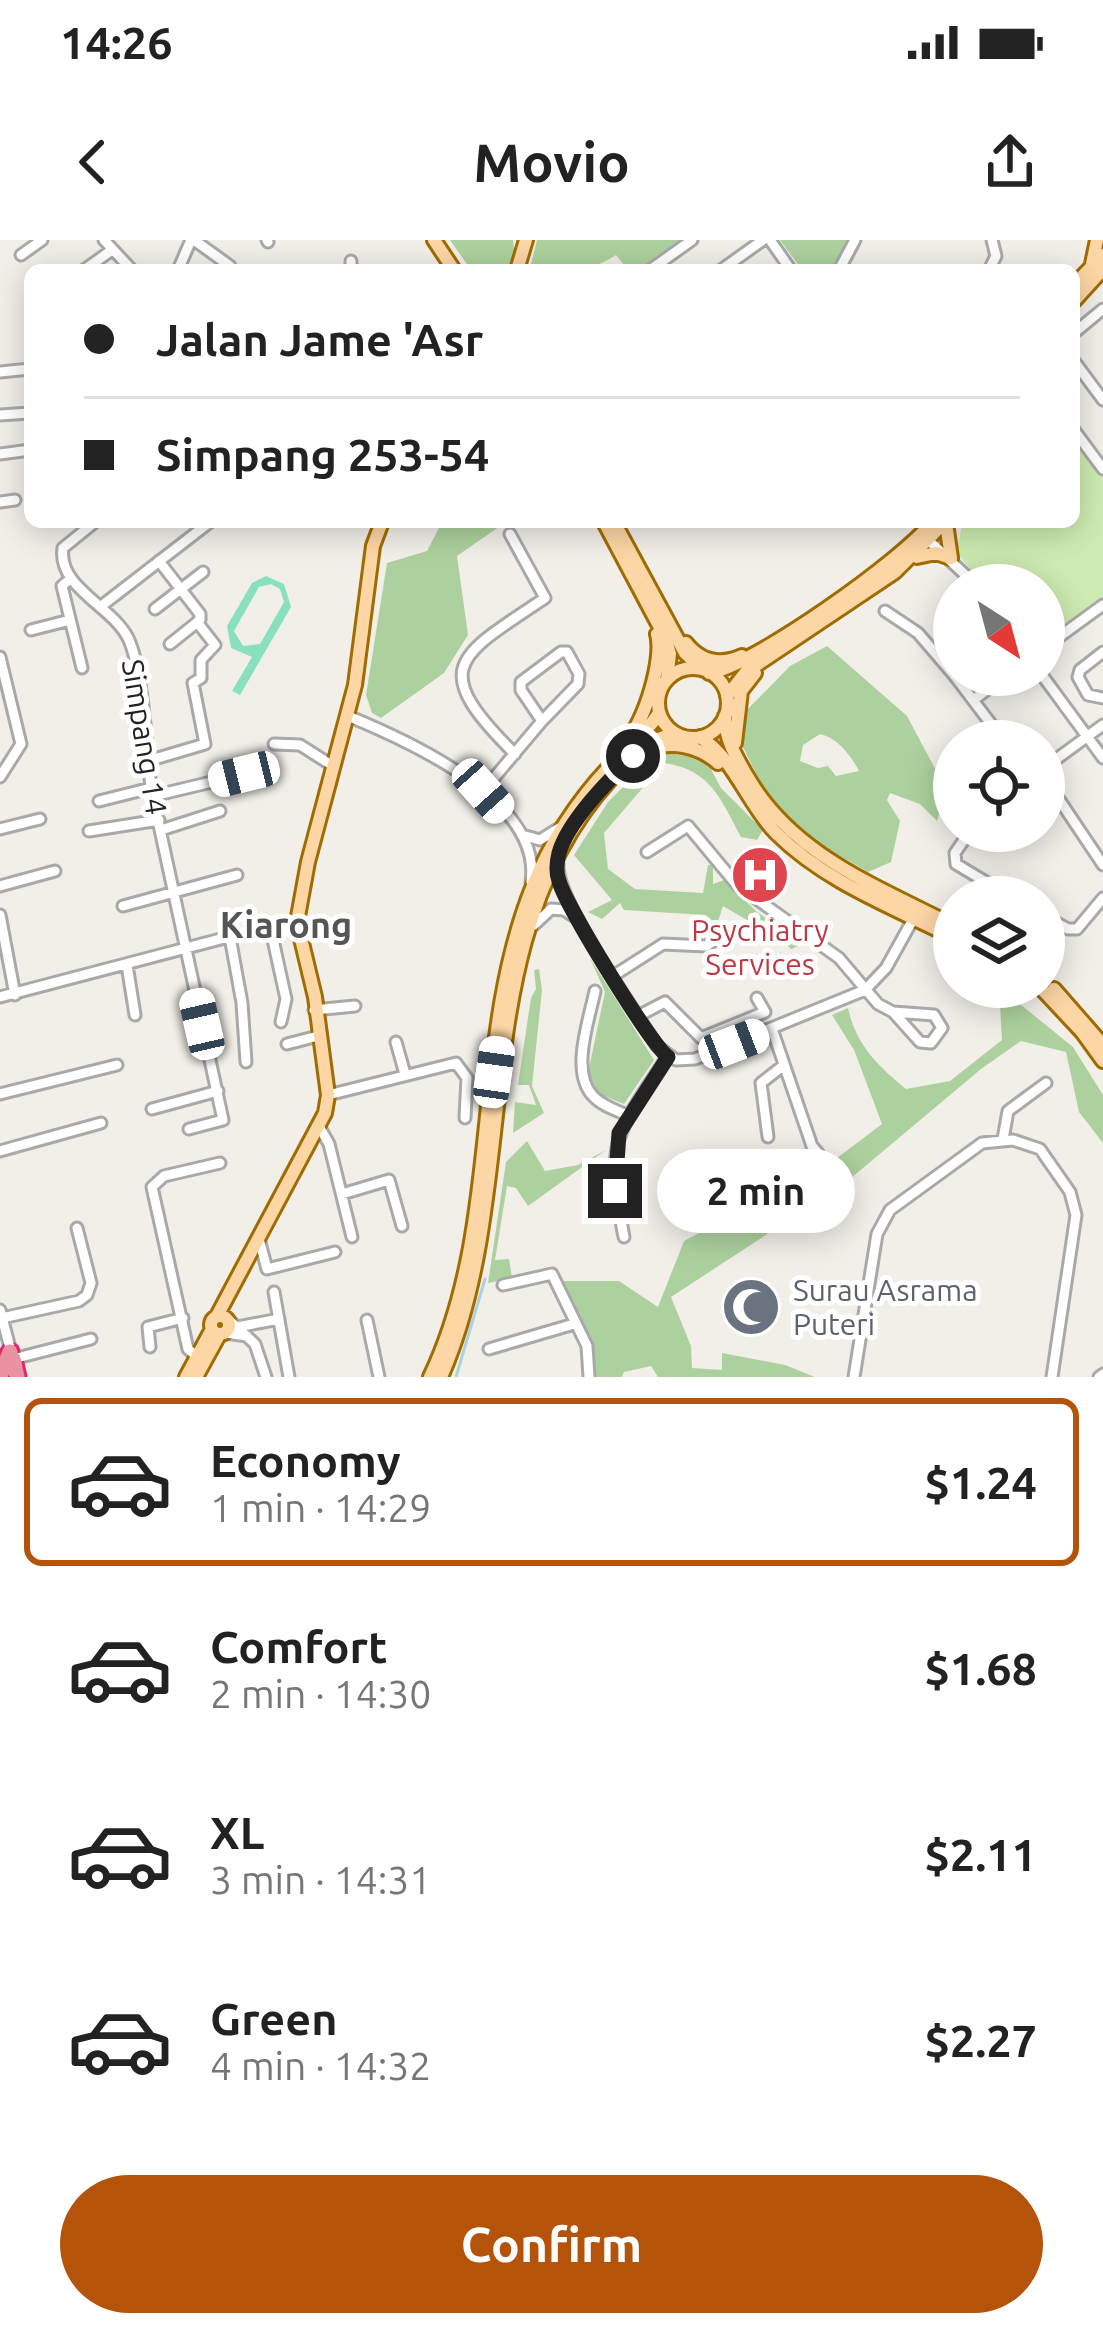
<!DOCTYPE html>
<html lang="en">
<head>
<meta charset="utf-8">
<style>
	body { margin:0; font-family:Ubuntu,sans-serif; background:#f6f6f6; color:#222; height:100vh; display:flex; flex-direction:column; font-size:45px; white-space:nowrap }
	* { box-sizing:border-box; margin:0 }
	p { font-size:39px; color:#767676 }
	.icon { flex:none; width:66px; height:66px; fill:none; stroke:currentColor; stroke-width:2; stroke-linecap:round; stroke-linejoin:round }
	.map { position:relative; height:1137px; overflow:hidden }
	.drawer { display:flex; flex-direction:column; background:#fff; flex:1 }
	.drawer>* { flex:none }
	.guide { position:absolute; left:24px; top:24px; width:1056px; height:264px; border-radius:18px; box-shadow:0 6px 30px #0003; display:grid; align-content:center; height:264px; padding:0 60px; background:#fff }
	.needle { width:78px; rotate:144deg }
	.fabs { position:absolute; left:933px; top:324px; display:grid; gap:24px }
	.fabs a { display:grid; place-items:center; width:132px; height:132px; border-radius:50%; background:#fff; box-shadow:0 6px 30px #0003; font-size:60px }
	.end { position:absolute; width:54px; height:54px; margin:-27px; border:15px solid #222; background:#fff; box-shadow:0 0 0 6px #fff }
	.from { border-radius:50% }
	.bubble { position:absolute; height:84px; border-radius:42px; background:#fff; box-shadow:0 6px 30px #0003; font-size:39px; font-weight:700; line-height:84px; text-align:center }
	.car { position:absolute; width:36px; height:72px; margin:-36px -18px; border-radius:15px; box-shadow:0 0 9px 3px #0007; background:linear-gradient(#fff 24%,#345 0 40%,#fff 0 76%,#345 0 86%,#fff 0) }
	.guide b { display:flex; align-items:center; gap:42px; height:114px; font-size:45px }
	.guide b+b { border-top:3px solid #e0e0e0 }
	.guide i { width:30px; height:30px; background:#222 }
	ul { padding:21px 0 0; list-style:none }
	li { display:flex; align-items:center; gap:36px; height:168px; margin:0 24px 18px; padding:0 36px; border:6px solid transparent; border-radius:18px }
	li div { flex:1 }
	li b { display:block; font-size:45px }
	li em { font-style:normal; font-weight:700 }
	li.on { border-color:#b45309 }
	li>.icon { width:108px; height:108px; stroke-width:1.5 }
	.cta { display:flex; gap:24px; margin-top:auto; padding:24px 60px }
	.cta a { flex:1; height:138px; border-radius:72px; background:#b45309; color:#fff; font-size:48px; font-weight:700; line-height:138px; text-align:center }
	.status { display:flex; justify-content:space-between; align-items:center; height:84px; padding:0 60px; background:#fff; direction:ltr }
	.status svg { height:33px; fill:currentColor }
	header { display:flex; justify-content:space-between; align-items:center; height:156px; padding:0 60px; background:#fff; font-size:54px; font-weight:700 }
	.map>svg:first-child { display:block }
	.grass { fill:#cdebb0 }
	.forest { fill:#add19e; fill-rule:evenodd }
	.pitch { fill:#88e0be; fill-rule:evenodd }
	.lines { fill:none; stroke-linecap:round; stroke-linejoin:round }
	.stream { stroke:#aad3df; stroke-width:3 }
	.minor-casing { stroke:#a9a9a9; stroke-width:15 }
	.major-casing { stroke:#a06b00; stroke-width:18 }
	.highway-casing { stroke:#dc2a67; stroke-width:21 }
	.minor { stroke:#fff; stroke-width:9 }
	.major { stroke:#fcd6a4; stroke-width:12 }
	.highway { stroke:#e892a2; stroke-width:15 }
	.route { stroke:#222; stroke-width:15 }
	.labels { text-anchor:middle; dominant-baseline:central; stroke-width:10; stroke-linejoin:round; paint-order:stroke }
	.street-label { font-size:30px; fill:#222; stroke:#fff }
	.health-label { font-size:30px; fill:#be3a42; stroke:#fff }
	.worship-label { font-size:30px; fill:#5b616d; stroke:#fff; text-anchor:start }
	.quarter-label { font-size:36px; font-weight:bold; fill:#555; stroke:#fff }
</style>
</head>
<body>
<div class="status"><b>14:26</b><svg viewBox="0 0 49 12"><path d="M0 12V9h3v3zM5 12V6h3v6zM10 12V3h3v9zM15 12V0h3v12zM26 1h20v11H26zM47 4h2v5h-2z"/></svg></div>
<header><svg class="icon" aria-label="back" viewBox="0 0 24 24"><path d="M15 5l-7 7 7 7"/></svg>Movio<svg class="icon" aria-label="share" viewBox="0 0 24 24"><path d="M12 15V3M7 8l5-5 5 5M5 13v7h14v-7"/></svg></header>
<div class="map">
<svg width="1103" height="1137" viewBox="0 0 1103 1137">
	<rect width="100%" height="100%" fill="#f2efe9"/>
	<!-- grass -->
	<path class="grass" d="M 1074,198 L 1103,238 L 1103,360 L 1044,400 L 1044,345 L 983,345 L 956,312 L 963,282 L 1074,282 Z"/>
	<!-- forest -->
	<path class="forest" d="M 450,0 L 513,0 L 515,18 L 509,30 L 471,30 Z
		M 537,0 L 681,0 L 638,30 L 628,30 L 616,15 C 587,34 565,34 531,24 Z
		M 780,0 L 848,0 L 833,30 L 802,30 Z
		M 442,282 L 506,282 L 457,316 L 468,395 L 444,433 L 381,478 L 372,473 L 366,455 L 387,323 L 427,311 Z
		M 827,406 L 907,476 L 946,549 L 937,581 L 920,564 L 890,553 L 887,560 L 900,581 L 891,622 L 868,632 L 802,594 L 767,556 L 741,503 L 746,471 L 790,426 ZM 820,494 C 838,498 851,516 859,531 L 836,536 L 828,526 L 818,528 L 800,521 L 803,505 Z
		M 659,511 L 706,520 L 721,548 L 763,590 L 757,600 L 741,597 C 720,558 711,530 664,523 L 604,593 L 608,629 L 635,649 L 703,653 L 708,625 L 713,625 L 713,644 L 724,640 L 757,672 L 799,699 L 801,705 L 791,709 L 780,698 L 766,704 L 760,701 L 764,690 L 723,666 L 713,697 L 706,675 L 624,670 L 620,663 L 602,679 L 588,672 L 612,660 L 574,615 L 608,562 Z
		M 590,718 L 654,820 L 624,864 L 599,854 L 588,833 L 605,752 Z
		M 539,729 L 542,750 L 532,846 L 544,873 L 513,893 L 515,862 L 536,865 L 529,845 L 518,845 L 531,758 L 536,749 L 534,730 Z
		M 999,747 L 1073,807 L 1103,855 L 1103,903 L 1079,872 L 1066,812 L 1021,801 L 981,829 L 844,944 L 671,1057 L 691,1106 L 692,1128 L 722,1130 L 722,1113 L 785,1125 L 815,1137 L 658,1137 L 651,1126 L 624,1132 L 622,1137 L 596,1137 L 591,1099 L 576,1079 L 562,1041 L 619,1041 L 658,1067 L 684,1001 L 829,924 L 882,884 L 854,810 L 832,775 L 848,768 C 856,805 878,826 906,849 L 950,841 L 1002,800 Z
		M 527,901 L 545,931 L 578,925 L 606,910 L 528,966 L 516,948 L 507,946 L 495,1020 L 509,1019 L 512,1038 L 488,1043 L 506,922 Z"/>
	<!-- pitch -->
	<path class="pitch" d="M 266,336 L 284,344 L 291,367 L 240,455 L 232,451 L 252,417 L 231,408 L 227,386 L 252,343 ZM 271,344 L 280,349 L 284,362 L 260,404 L 243,406 L 234,391 L 259,347 Z"/>
	<g class="lines">
		<!-- stream -->
		<path class="stream" d="M 456,1137 L 485,1039"/>
		<!-- minor casing -->
		<g class="minor-casing">
			<path id="minor" d="M 104,0 L 132,30
				M 194,0 L 230,26
				M 267,0 L 268,2
				M 770,0 L 791,30
				M 21,15 L 42,0
				M 84,30 L 112,10
				M 178,30 L 191,0
				M 351,30 L 351,21
				M 650,30 L 692,0
				M 721,30 L 763,0
				M 839,30 L 855,0
				M 989,30 L 996,16 L 992,0
				M 1074,93 L 1103,69
				M 1074,121 L 1103,160
				M 0,132 L 30,129
				M 0,175 L 30,173
				M 1074,190 L 1103,229
				M 0,214 L 30,210
				M 0,262 L 15,260
				M 95,282 L 63,308 C 57,347 112,366 128,398 C 143,428 147,513 151,548 L 223,880 L 189,889
				M 510,294 L 545,358 C 457,417 427,427 515,514
				M 923,295 L 976,345
				M 159,321 L 200,374 L 200,380 L 170,404
				M 71,338 L 62,346 L 82,428
				M 100,367 L 210,282
				M 155,369 L 203,332
				M 885,371 L 918,393 L 954,435
				M 31,390 L 70,380
				M 1044,408 L 1103,365
				M 1103,412 L 1080,430 L 1078,437 L 1088,455 L 1103,458
				M 0,417 L 21,504 L 0,537
				M 954,435 L 1004,501
				M 1042,435 L 1103,518
				M 973,460 L 1007,435
				M 348,476 C 409,501 543,561 531,642
				M 274,504 L 300,505 L 333,526
				M 151,520 L 205,504 L 193,443 L 201,438 L 201,420 L 215,405 L 197,382
				M 1044,528 L 1103,485
				M 1044,537 L 1103,625
				M 483,551 L 542,481 L 578,444 L 579,434 L 567,412 L 561,412 L 521,442 L 521,450 L 542,481
				M 153,556 L 245,534
				M 99,561 L 151,548
				M 0,589 L 40,579
				M 161,590 L 220,571
				M 89,591 L 159,580
				M 970,591 L 955,613 L 956,624 L 1011,657
				M 522,595 L 540,600 L 559,588
				M 647,612 L 688,586 L 737,645 L 839,718 L 878,764 L 893,772 L 934,775 L 942,788 L 931,803 L 920,802 L 893,772
				M 558,624 C 556,661 634,769 657,806 L 676,820 L 695,819 L 865,750 L 886,728 L 916,674
				M 0,646 L 55,631
				M 123,666 L 237,635
				M 0,675 L 15,755
				M 1044,676 L 1068,689 L 1077,689 L 1103,658
				M 534,685 L 551,669 L 564,670 L 578,679
				M 270,686 L 286,759 L 281,782
				M 230,697 L 242,763 L 246,822
				M 127,725 L 135,775
				M 613,736 L 663,704 L 706,706 L 718,698
				M 595,751 C 589,780 570,832 593,856 C 602,866 616,870 627,875
				M 0,757 L 270,686 L 297,682
				M 314,770 L 355,766
				M 638,776 L 665,762 L 701,798 L 765,772 L 757,758
				M 772,789 L 812,906 L 818,913
				M 396,802 L 405,834
				M 287,804 L 318,796
				M 0,854 L 117,825
				M 328,855 L 456,823 L 467,838 L 465,878
				M 152,869 L 218,851
				M 320,888 L 329,904 L 352,997
				M 768,897 L 761,843 L 784,825
				M 1003,899 L 1008,871 L 1046,843
				M 0,911 L 101,883
				M 342,954 L 389,940 L 402,986
				M 624,997 C 605,898 615,897 667,817
				M 259,999 L 267,1029 L 335,1012
				M 503,1045 L 552,1034 L 587,1106 L 589,1137
				M 274,1052 L 289,1137
				M 0,1070 L 13,1119 L 91,1099
				M 2,1078 L 79,1061 L 87,1055 L 91,1043 L 77,988
				M 228,1079 L 255,1104 L 266,1137
				M 367,1080 L 379,1137
				M 237,1087 L 279,1079
				M 226,1093 L 247,1096
				M 150,1107 L 148,1087 L 183,1078
				M 489,1109 L 574,1084
				M 201,1120 L 188,1109 L 152,947 L 164,936 L 220,923
				M 854,1137 L 877,994 L 890,970 L 982,903 L 1013,900 L 1040,909 L 1070,952 L 1076,975 L 1052,1137
				M 1099,1137 L 1103,1134"/>
		</g>
		<!-- major casing -->
		<g class="major-casing">
			<path id="major" d="M 434,0 L 454,30
				M 1092,24 L 1097,0
				M 517,30 L 526,0
				M 1074,45 L 1103,15
				M 1074,61 L 1103,29
				M 604,282 L 665,397 L 670,414 L 667,439
				M 614,282 L 685,413 L 702,429
				M 917,317 L 936,313 L 951,318 L 946,283
				M 686,403 C 701,422 720,426 742,416
				M658 463a35 35 0 1 1 70 0a35 35 0 1 1-70 0Z
				M 709,433 C 752,427 905,318 932,282
				M 727,456 L 746,432 L 895,332 L 945,282
				M 725,476 C 725,499 735,515 747,536 C 792,615 877,646 954,686
				M 700,497 C 734,518 748,565 776,593 C 825,642 893,667 954,698
				M 625,503 C 644,484 664,419 657,394
				M 735,503 L 741,451 L 755,433
				M 648,510 C 671,500 699,506 718,523
				M 1040,747 L 1082,792 L 1103,821
				M 1054,749 L 1103,805
				M211 1085a9 9 0 1 1 18 0a9 9 0 1 1-18 0Z
				M 217,1076 L 325,873 L 328,855 L 315,757 L 297,682 L 308,622 L 355,445 L 373,306 L 382,282
				M 186,1137 L 212,1089
				M 196,1137 L 219,1095
				M 430,1137 C 503,984 470,804 532,648 C 550,603 576,562 610,526 C 627,508 646,494 659,473
				M 441,1137 C 525,947 462,702 610,540 C 629,519 646,499 675,494"/>
		</g>
		<!-- highway casing -->
		<g class="highway-casing">
			<path id="highway" d="M 13,1119 L 17,1137
				M 0,1136 L 10,1112"/>
		</g>
		<!-- minor -->
		<use href="#minor" class="minor"/>
		<!-- major -->
		<use href="#major" class="major"/>
		<!-- highway -->
		<use href="#highway" class="highway"/>
	</g>
	<g class="lines">
		<!-- route -->
		<path class="route" d="M 615,951 L 619,893 L 668,817 C 649,802 565,664 559,641 C 556,633 557,621 559,613 C 568,581 610,539 633,516"/>
	</g>
	<!-- icons -->
	<defs>
		<g id="hospital-disc" transform="scale(3)"><circle r="9.5" fill="#e0444e" stroke="#fff"/><path d="M-5-5h3v3.5h4V-5h3V5h-3V1.5h-4V5h-3Z" fill="#fff"/></g>
		<g id="mosque-disc" transform="scale(3)"><circle r="9.5" fill="#6b7280" stroke="#fff"/><path d="M3.5-4.9A6 6 0 1 0 3.5 4.9A5 5 0 1 1 3.5-4.9Z" fill="#fff"/></g>
	</defs>
	<g fill-rule="evenodd">
		<use href="#hospital-disc" x="760" y="635"/>
		<use href="#mosque-disc" x="751" y="1067"/>
	</g>
	<g class="labels">
		<!-- street labels -->
		<g class="street-label">
			<text transform="translate(145 497) rotate(81)">Simpang 14</text>
		</g>
		<!-- health labels -->
		<g class="health-label">
			<text x="760" y="690">Psychiatry<tspan x="760" dy="34">Services</tspan></text>
		</g>
		<!-- worship labels -->
		<g class="worship-label">
			<text x="793" y="1050">Surau Asrama<tspan x="793" dy="34">Puteri</tspan></text>
		</g>
		<!-- quarter labels -->
		<g class="quarter-label">
			<text x="286" y="684">Kiarong</text>
		</g>
	</g>
</svg>
<div class="fabs">
<a><svg class="needle" viewBox="-14 -14 28 28"><path d="M0-13l5 13h-10z" fill="#e53935"/><path d="M0 13l5-13h-10z" fill="#767676"/></svg></a>
<a><svg class="icon" aria-label="locate" viewBox="0 0 24 24"><circle cx="12" cy="12" r="6"/><path d="M12 2v4M12 18v4M2 12h4M18 12h4"/></svg></a>
<a><svg class="icon" aria-label="layers" viewBox="0 0 24 24"><path d="M12 4l9 5-9 5-9-5zM3 14l9 5 9-5"/></svg></a>
</div>
<i class="end from" style="left:633px;top:516px"></i>
<i class="end" style="left:615px;top:951px"></i>
<div class="bubble" style="left:657px;top:909px;width:198px">2 min</div>
<i class="car" style="left:244px;top:534px;rotate:256deg"></i>
<i class="car" style="left:483px;top:551px;rotate:138deg"></i>
<i class="car" style="left:202px;top:784px;rotate:347deg"></i>
<i class="car" style="left:734px;top:804px;rotate:69deg"></i>
<i class="car" style="left:494px;top:832px;rotate:8deg"></i>
<div class="guide">
<b><i class="from"></i>Jalan Jame 'Asr</b>
<b><i></i>Simpang 253-54</b>
</div>
</div>
<section class="drawer">
<ul>
<li class="on"><svg class="icon" aria-label="car" viewBox="0 0 24 24"><path d="M5 17H2v-5l4-1 3-4h7l3 4 3 1v5h-3M9 17h6M6 11h13"/><circle cx="7" cy="17" r="2"/><circle cx="17" cy="17" r="2"/></svg><div><b>Economy</b><p>1 min · 14:29</p></div><em>$1.24</em></li>
<li><svg class="icon" aria-label="car" viewBox="0 0 24 24"><path d="M5 17H2v-5l4-1 3-4h7l3 4 3 1v5h-3M9 17h6M6 11h13"/><circle cx="7" cy="17" r="2"/><circle cx="17" cy="17" r="2"/></svg><div><b>Comfort</b><p>2 min · 14:30</p></div><em>$1.68</em></li>
<li><svg class="icon" aria-label="car" viewBox="0 0 24 24"><path d="M5 17H2v-5l4-1 3-4h7l3 4 3 1v5h-3M9 17h6M6 11h13"/><circle cx="7" cy="17" r="2"/><circle cx="17" cy="17" r="2"/></svg><div><b>XL</b><p>3 min · 14:31</p></div><em>$2.11</em></li>
<li><svg class="icon" aria-label="car" viewBox="0 0 24 24"><path d="M5 17H2v-5l4-1 3-4h7l3 4 3 1v5h-3M9 17h6M6 11h13"/><circle cx="7" cy="17" r="2"/><circle cx="17" cy="17" r="2"/></svg><div><b>Green</b><p>4 min · 14:32</p></div><em>$2.27</em></li>
</ul>
<div class="cta"><a>Confirm</a></div>
</section>
</body>
</html>
